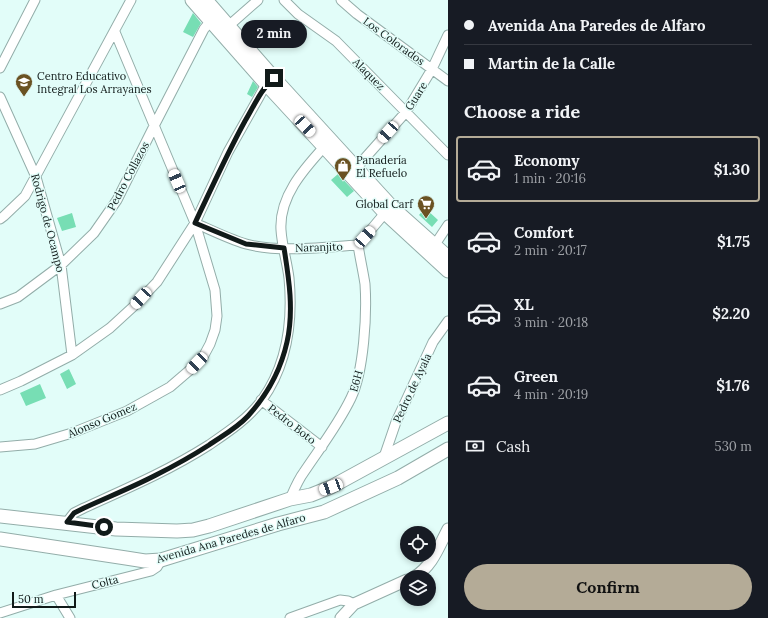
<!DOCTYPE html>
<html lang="en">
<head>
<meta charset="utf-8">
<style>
	body { margin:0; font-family:Lora,serif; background:#242831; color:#f1f3f6; height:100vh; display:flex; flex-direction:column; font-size:15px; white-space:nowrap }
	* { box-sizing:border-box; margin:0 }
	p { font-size:13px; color:#9ea1a6 }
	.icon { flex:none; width:22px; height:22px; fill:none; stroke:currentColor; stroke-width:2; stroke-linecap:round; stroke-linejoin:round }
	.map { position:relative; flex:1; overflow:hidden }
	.drawer { display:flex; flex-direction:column; background:#171b24; width:320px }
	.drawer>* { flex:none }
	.guide { display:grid; align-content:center; height:88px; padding:0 16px; background:#171b24 }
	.tools { position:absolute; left:400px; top:526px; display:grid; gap:8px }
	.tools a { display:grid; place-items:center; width:36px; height:36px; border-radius:50%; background:#171b24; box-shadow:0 2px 6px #0003; font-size:20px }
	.scale { position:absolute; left:12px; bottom:10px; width:64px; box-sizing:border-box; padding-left:4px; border:2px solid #111a19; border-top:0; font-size:11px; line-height:14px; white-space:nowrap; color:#111a19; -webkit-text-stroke:3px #e2fdf9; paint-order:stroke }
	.end { position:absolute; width:18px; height:18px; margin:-9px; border:5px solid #111a19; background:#fff; box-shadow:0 0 0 2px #fff }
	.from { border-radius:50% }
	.bubble { position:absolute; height:28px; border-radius:14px; background:#171b24; box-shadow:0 2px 6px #0003; font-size:13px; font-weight:700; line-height:28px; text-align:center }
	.car { position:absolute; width:12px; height:24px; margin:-12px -6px; border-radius:5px; box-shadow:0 0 3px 1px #0007; background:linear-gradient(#fff 24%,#345 0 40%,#fff 0 76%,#345 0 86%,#fff 0) }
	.guide b { display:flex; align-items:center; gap:14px; height:38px; font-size:15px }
	.guide b+b { border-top:1px solid #363941 }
	.guide i { width:10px; height:10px; background:#f1f3f6 }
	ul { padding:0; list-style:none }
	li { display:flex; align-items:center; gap:12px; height:66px; margin:0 8px 6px; padding:0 8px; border:2px solid transparent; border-radius:4px }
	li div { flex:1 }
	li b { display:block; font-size:15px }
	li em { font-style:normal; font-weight:700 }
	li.selected { border-color:#b4ab97 }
	li>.icon { width:36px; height:36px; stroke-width:1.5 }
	h2 { padding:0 16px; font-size:18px; line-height:48px }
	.pay { display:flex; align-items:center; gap:10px; height:44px; padding:0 16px; font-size:15px }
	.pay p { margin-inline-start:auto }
	.cta { display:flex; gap:8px; margin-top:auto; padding:8px 16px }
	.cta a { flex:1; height:46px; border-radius:24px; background:#b4ab97; color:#111; font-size:16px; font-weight:700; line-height:46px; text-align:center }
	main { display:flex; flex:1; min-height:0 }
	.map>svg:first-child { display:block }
	.building { fill:#77deb4 }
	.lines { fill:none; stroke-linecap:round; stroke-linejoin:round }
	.minor-casing { stroke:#93ada9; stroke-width:11 }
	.tertiary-casing { stroke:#93ada9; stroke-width:13 }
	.secondary-casing { stroke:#93ada9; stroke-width:15 }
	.minor { stroke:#fff; stroke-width:9 }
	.tertiary { stroke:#fff; stroke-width:11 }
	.secondary { stroke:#fff; stroke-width:13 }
	.route { stroke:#111a19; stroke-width:5 }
	.labels { text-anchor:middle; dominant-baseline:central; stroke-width:3; stroke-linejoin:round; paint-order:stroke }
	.street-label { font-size:11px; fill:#111a19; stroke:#e2fdf9 }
	.poi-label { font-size:11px; fill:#111a19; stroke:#e2fdf9; text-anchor:start }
</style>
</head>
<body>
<main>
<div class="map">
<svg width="448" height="618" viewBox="0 0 448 618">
	<rect width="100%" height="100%" fill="#e2fdf9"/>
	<!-- building -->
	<path class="building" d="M 193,13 L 201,23 L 193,37 L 183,32 Z
		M 253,81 L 258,87 L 252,97 L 247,94 Z
		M 338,174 L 354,191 L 347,197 L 331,180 Z
		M 425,208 L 438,220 L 432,227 L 419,215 Z
		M 72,213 L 76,227 L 62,231 L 57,218 Z
		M 69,369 L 76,384 L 67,389 L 60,374 Z
		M 40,384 L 46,398 L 26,406 L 20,393 Z"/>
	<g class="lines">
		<!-- minor casing -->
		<g class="minor-casing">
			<path id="minor" d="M 284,0 L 298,14 L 336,41 L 448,155
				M 341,0 L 357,14 L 448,81
				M 225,29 L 258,0
				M 0,68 L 35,0
				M 0,97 L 36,177 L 61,265 L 72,355
				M 357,167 L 406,112 L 432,69 L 448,35
				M 0,219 L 4,216 L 25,196 L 131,0
				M 195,223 C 211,230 229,239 246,244 C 279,253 323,247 358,245 L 385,213
				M 432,249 L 448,225
				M 0,304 L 18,297 L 61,265 L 94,233 L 117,200 L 154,126 L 204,29 L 214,17
				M 0,390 L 21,381 L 72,355 L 110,328 L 134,306 L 157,282 L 195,223 L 228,152 L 259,97 L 266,84 L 271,81
				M 261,400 L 322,447
				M 0,447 L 35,444 L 72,433 L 127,411 L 170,387 L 191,369 L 203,357 L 210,344 L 215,330 L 217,316 L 215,290 L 195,223 L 115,32
				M 383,460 L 396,422 L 433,342 L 448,321
				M 290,499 C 294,490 298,480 304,472 C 320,448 338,425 351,398 C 364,371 367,314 365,284 C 363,271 360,258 358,245
				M 67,522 L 74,513 L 84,508 C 128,488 168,471 209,445 C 228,432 248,419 262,400 C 287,365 293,321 289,278 C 287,262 282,246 281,230 C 279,197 303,170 324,147
				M 56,595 L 70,618
				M 0,613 L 56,595 L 151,571 L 157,567 L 161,560
				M 290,618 L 340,600 L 348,601 L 354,604"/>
		</g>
		<!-- tertiary casing -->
		<g class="tertiary-casing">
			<path id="tertiary" d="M 414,577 C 432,567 439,546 448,529
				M 341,618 L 354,604 L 407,580"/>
		</g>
		<!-- secondary casing -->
		<g class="secondary-casing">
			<path id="secondary" d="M 192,0 L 266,84 L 385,213 L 448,271
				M 206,0 L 274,78 L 392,207 L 448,257
				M 0,516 L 116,529 L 177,531 L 193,530 L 209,526 L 290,499 L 311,495 L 331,487 L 448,423
				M 0,539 L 126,558 L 145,561 L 161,560 L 278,524 L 324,512 L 398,478 L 448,449"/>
		</g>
		<!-- minor -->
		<use href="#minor" class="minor"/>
		<!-- tertiary -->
		<use href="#tertiary" class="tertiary"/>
		<!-- secondary -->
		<use href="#secondary" class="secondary"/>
	</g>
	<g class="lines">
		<!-- route -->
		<path class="route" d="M 104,527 L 67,522 L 74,513 L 84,508 C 108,497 133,487 156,475 C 174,466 192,456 209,445 C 222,436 237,428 248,416 C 267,395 281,369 287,342 C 294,311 289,279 284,248 L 246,244 L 195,223 C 211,189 227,154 245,121 C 254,106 261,89 274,78"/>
	</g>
	<!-- icons -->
	<defs>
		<g id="school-pin" transform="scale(0.9)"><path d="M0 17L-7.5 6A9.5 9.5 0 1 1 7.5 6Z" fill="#6a5223" stroke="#e2fdf9"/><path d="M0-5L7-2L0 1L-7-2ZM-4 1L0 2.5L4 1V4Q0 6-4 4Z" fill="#fff"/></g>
		<g id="shop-pin" transform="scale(0.9)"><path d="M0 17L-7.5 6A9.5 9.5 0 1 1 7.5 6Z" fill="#6a5223" stroke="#e2fdf9"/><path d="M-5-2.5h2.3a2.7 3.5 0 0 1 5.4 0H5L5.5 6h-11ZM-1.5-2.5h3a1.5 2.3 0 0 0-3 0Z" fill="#fff"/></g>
		<g id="supermarket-pin" transform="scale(0.9)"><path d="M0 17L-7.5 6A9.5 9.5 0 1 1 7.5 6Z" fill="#6a5223" stroke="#e2fdf9"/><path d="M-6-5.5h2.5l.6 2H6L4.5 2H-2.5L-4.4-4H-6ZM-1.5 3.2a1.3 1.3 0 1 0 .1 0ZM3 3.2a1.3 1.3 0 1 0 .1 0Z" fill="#fff"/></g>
	</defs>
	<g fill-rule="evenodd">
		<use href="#school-pin" x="24" y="82"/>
		<use href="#shop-pin" x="343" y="166"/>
		<use href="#supermarket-pin" x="426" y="204"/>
	</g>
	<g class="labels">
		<!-- street labels -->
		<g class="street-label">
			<text transform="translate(394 41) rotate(36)">Los Colorados</text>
			<text transform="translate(369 74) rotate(45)">Alaquez</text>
			<text transform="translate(416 96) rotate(-58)">Guare</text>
			<text transform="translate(128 176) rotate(-62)">Pedro Collazos</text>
			<text transform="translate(48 223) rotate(75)">Rodrigo de Ocampo</text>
			<text transform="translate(319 247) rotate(-2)">Naranjito</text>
			<text transform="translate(356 381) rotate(-75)">E6H</text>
			<text transform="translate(412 388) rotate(-65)">Pedro de Ayala</text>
			<text transform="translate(102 420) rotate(-23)">Alonso Gomez</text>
			<text transform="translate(292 424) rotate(38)">Pedro Boto</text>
			<text transform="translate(231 538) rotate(-16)">Avenida Ana Paredes de Alfaro</text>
			<text transform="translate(105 582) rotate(-14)">Colta</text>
		</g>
		<!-- poi labels -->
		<g class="poi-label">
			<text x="37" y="76">Centro Educativo<tspan x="37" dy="13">Integral Los Arrayanes</tspan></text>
			<text x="356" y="160">Panadería<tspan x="356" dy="13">El Refuelo</tspan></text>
			<text x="413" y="204" text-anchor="end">Global Carf</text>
		</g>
	</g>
</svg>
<div class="tools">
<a><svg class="icon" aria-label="locate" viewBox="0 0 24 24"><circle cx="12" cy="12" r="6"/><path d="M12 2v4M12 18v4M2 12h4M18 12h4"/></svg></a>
<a><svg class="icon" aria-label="layers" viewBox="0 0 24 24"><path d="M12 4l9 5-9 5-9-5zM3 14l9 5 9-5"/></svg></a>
</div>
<div class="scale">50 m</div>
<i class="end from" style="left:104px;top:527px"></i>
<i class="end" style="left:274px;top:78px"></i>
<div class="bubble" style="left:241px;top:20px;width:66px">2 min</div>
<i class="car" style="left:305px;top:126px;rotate:137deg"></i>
<i class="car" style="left:388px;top:132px;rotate:222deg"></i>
<i class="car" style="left:177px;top:181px;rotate:337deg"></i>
<i class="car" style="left:365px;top:237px;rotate:42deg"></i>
<i class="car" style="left:141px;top:298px;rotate:223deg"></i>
<i class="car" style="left:197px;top:363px;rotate:224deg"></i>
<i class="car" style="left:331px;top:487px;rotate:250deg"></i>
</div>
<section class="drawer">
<div class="guide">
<b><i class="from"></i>Avenida Ana Paredes de Alfaro</b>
<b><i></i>Martin de la Calle</b>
</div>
<h2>Choose a ride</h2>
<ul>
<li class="selected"><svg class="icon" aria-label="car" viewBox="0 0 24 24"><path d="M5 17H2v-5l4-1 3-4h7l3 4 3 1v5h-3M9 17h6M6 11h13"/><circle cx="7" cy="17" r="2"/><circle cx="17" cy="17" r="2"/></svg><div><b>Economy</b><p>1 min · 20:16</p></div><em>$1.30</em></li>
<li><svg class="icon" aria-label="car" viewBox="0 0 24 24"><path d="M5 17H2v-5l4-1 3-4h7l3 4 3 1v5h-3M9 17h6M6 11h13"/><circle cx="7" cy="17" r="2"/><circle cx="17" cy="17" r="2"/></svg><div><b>Comfort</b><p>2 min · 20:17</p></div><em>$1.75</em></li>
<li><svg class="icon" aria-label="car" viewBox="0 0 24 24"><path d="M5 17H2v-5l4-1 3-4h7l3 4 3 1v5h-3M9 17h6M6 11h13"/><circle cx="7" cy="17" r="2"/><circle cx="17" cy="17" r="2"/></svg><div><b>XL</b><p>3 min · 20:18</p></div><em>$2.20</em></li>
<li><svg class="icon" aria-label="car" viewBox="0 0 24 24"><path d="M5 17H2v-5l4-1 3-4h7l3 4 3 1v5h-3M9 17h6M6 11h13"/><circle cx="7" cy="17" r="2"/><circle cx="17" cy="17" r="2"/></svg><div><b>Green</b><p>4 min · 20:19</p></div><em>$1.76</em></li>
</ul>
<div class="pay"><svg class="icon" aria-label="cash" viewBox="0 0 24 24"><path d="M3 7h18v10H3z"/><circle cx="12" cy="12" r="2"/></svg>Cash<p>530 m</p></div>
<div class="cta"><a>Confirm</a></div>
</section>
</main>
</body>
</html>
